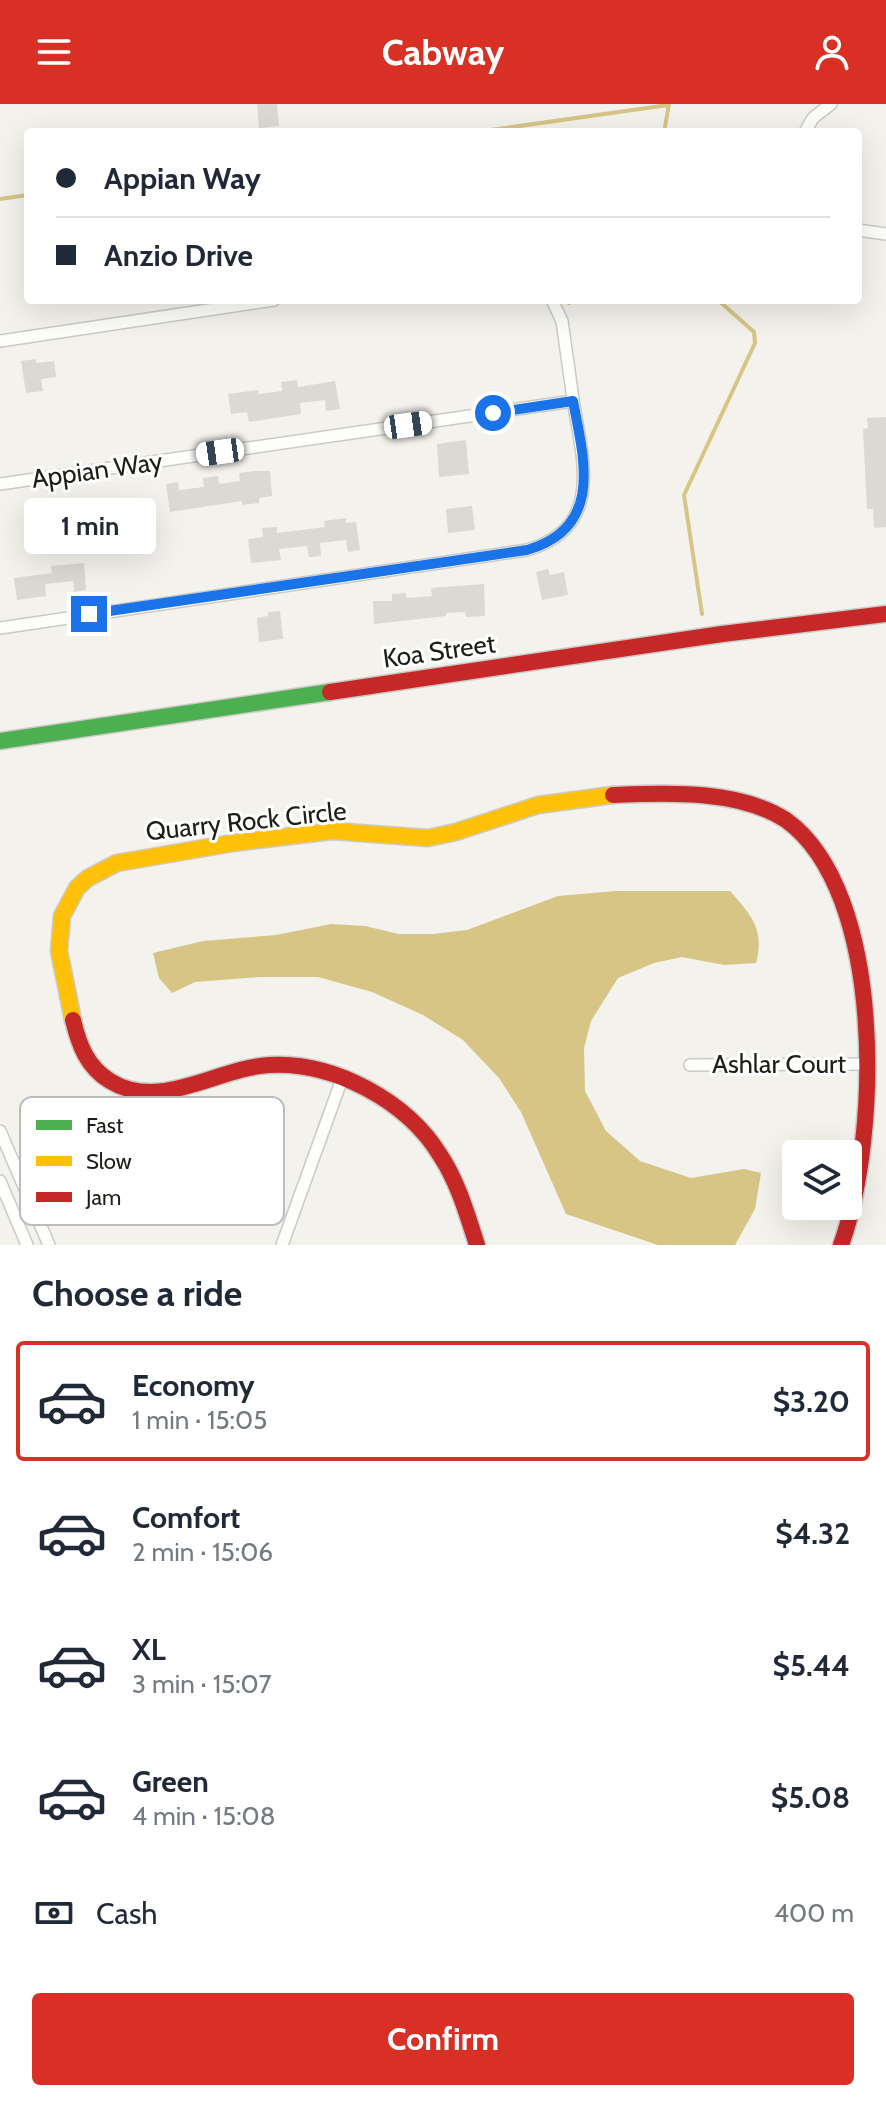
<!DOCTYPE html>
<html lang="en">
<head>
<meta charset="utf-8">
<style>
	body { margin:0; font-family:Cabin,sans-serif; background:#f2f2f3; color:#1f2937; height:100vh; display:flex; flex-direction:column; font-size:30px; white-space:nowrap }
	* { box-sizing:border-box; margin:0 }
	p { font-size:26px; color:#747a83 }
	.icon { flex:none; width:44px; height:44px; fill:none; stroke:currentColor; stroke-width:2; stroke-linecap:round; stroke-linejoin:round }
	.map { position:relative; height:1141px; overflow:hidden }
	.sheet { display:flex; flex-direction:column; background:#fff; flex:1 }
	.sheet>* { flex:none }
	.hud { position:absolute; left:24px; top:24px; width:838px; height:176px; border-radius:8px; box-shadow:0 8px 32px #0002; display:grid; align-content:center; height:176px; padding:0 32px; background:#fff }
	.controls { position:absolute; left:782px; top:1036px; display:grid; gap:16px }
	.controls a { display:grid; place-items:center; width:80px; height:80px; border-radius:8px; background:#fff; box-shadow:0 8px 32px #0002; font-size:40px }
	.end { position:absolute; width:36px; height:36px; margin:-18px; border:10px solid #1a73e8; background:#fff; box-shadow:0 0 0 4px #fff }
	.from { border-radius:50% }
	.bubble { position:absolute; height:56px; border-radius:8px; background:#fff; box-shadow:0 8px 32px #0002; font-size:26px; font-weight:700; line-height:56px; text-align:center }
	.car { position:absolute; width:24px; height:48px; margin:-24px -12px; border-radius:10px; box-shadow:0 0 6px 2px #0007; background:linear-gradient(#fff 24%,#345 0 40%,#fff 0 76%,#345 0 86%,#fff 0) }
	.hud b { display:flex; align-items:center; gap:28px; height:76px; font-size:30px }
	.hud b+b { border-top:2px solid #e0e1e3 }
	.hud i { width:20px; height:20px; background:#1f2937 }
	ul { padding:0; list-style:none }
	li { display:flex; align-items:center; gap:24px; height:120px; margin:0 16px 12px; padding:0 16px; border:4px solid transparent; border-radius:8px }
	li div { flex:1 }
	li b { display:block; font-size:30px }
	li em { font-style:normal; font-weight:700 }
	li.selected { border-color:#d93025 }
	li>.icon { width:72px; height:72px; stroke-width:1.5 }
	h2 { padding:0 32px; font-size:36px; line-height:96px }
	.pay { display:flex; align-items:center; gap:20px; height:88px; padding:0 32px; font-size:30px }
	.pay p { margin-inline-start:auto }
	.cta { display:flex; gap:16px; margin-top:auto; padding:16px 32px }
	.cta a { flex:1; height:92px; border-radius:8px; background:#d93025; color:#fff; font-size:32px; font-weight:700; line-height:92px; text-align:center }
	header { display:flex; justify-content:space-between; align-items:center; height:104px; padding:0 32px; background:#d93025; color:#fff; font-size:36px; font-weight:700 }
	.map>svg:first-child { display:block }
	.water { fill:#d7c586 }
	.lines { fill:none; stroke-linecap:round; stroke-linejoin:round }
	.stream { stroke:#d7c586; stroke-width:4 }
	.building { fill:#dad9d4 }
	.street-casing { stroke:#cccac6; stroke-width:14 }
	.fast-casing { stroke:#cccac6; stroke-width:19 }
	.slow-casing { stroke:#cccac6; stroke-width:19 }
	.jam-casing { stroke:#cccac6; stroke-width:19 }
	.street { stroke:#fdfdfc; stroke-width:11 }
	.fast { stroke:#4caf50; stroke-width:16 }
	.slow { stroke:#ffc107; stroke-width:16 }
	.jam { stroke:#c62828; stroke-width:16 }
	.route { stroke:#1a73e8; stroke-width:10 }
	.labels { text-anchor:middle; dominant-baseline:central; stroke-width:6; stroke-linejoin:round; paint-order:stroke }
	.street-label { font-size:26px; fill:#1e1d18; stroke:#fff }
	.key { fill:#fff; stroke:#bcbbba; stroke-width:2 }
	.key-label { font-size:22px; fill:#1e1d18 }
</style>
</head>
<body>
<header><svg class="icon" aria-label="menu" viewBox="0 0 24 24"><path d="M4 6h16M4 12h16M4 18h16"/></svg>Cabway<svg class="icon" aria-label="person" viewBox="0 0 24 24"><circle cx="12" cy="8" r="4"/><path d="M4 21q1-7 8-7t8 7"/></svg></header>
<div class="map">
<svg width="886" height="1141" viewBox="0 0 886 1141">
	<rect width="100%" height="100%" fill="#f4f2ec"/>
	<!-- water -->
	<path class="water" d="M 616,787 L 730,787 C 751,811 765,825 756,859 L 724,861 L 682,853 L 654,859 L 618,874 L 591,917 L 584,944 L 585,987 L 606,1027 L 640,1057 L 691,1074 L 744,1065 L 761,1069 L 755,1105 L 735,1141 L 658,1141 L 566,1110 L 521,1008 L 499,974 L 463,936 L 423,911 L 372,888 L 318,873 L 259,873 L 195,878 L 172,889 L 159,874 L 153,849 L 203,837 L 276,831 L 331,820 L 365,822 L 399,830 L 433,830 L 467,826 L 558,792 Z"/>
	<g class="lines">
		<!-- stream -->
		<path class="stream" d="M 477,28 L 668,1
			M 664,28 L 669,0
			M 0,95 L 28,91
			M 569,199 L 573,196
			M 702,510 L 684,391 L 755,239 L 754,228 L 718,196"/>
	</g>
	<!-- building -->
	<path class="building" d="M 257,0 L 277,0 L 279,22 L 259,24 Z
		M 36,255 L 36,259 L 54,257 L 56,273 L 41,275 L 43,287 L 26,289 L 21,257 Z
		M 297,276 L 298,283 L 335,277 L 340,305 L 326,307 L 325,296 L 300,299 L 301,310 L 249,318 L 247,308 L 231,310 L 228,290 L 258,286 L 258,290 L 282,287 L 281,278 Z
		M 886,313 L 886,423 L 874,424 L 873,405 L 867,405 L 863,325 L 868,324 L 867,314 Z
		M 466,336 L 469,370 L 439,373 L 437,340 Z
		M 254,367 L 270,367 L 272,392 L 259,394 L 259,399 L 242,401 L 242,397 L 170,408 L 166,380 L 178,378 L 179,386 L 204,383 L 203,374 L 218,372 L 219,380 L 240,377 L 239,369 Z
		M 472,402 L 475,426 L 448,429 L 446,405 Z
		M 346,414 L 346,419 L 356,418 L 360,446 L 348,448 L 346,436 L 320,439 L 321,452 L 309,453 L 307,442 L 279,445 L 281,456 L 251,459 L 248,435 L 263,433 L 262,424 L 277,423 L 277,429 L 325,423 L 324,417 Z
		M 84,459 L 86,486 L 74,488 L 73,477 L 45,480 L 46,492 L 17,496 L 14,474 L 52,469 L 51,462 Z
		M 548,465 L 550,471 L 564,468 L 568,491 L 542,496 L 536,468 Z
		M 484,480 L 485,512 L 466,513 L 465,508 L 446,509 L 446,512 L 374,520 L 373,497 L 392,497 L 392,490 L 406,489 L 406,494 L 432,492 L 431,484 Z
		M 280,507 L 283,535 L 259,538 L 257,514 L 268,512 L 268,508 Z"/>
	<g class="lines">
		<!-- street casing -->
		<g class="street-casing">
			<path id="street" d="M 805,28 L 813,14 L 831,0
				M 858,126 L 886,130
				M 0,237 L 274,196
				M 0,380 L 573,297
				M 0,524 L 527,446 C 602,425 584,360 574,302 C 570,274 566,245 562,217 L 552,196
				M 690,961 L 868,960
				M 0,1027 L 49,1141
				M 0,1077 L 27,1141
				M 282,1141 L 342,975"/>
		</g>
		<!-- fast casing -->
		<g class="fast-casing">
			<path id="fast" d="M 0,637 L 330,588"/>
		</g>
		<!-- slow casing -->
		<g class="slow-casing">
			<path id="slow" d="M 73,916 L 59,847 L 62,812 L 77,784 L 88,774 L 117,759 L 233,739 L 332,727 L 428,734 L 456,728 L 538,701 L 613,691"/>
		</g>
		<!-- jam casing -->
		<g class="jam-casing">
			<path id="jam" d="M 330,588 L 722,530 L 886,510
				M 613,691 C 667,689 738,685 786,716 C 886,788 880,1033 841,1141
				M 73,916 C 79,941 87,963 110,977 C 160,1008 217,964 269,961 C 333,957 407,997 440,1051 C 458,1078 467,1110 477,1141"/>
		</g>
		<!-- street -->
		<use href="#street" class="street"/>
		<!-- fast -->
		<use href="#fast" class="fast"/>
		<!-- slow -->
		<use href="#slow" class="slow"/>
		<!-- jam -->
		<use href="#jam" class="jam"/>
	</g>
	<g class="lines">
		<!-- route -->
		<path class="route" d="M 89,510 L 527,446 C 604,424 584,355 573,297 L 493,309"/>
	</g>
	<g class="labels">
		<!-- street labels -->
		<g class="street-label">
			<text transform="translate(97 366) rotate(-8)">Appian Way</text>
			<text transform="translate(439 547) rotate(-8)">Koa Street</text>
			<text transform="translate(246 717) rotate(-6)">Quarry Rock Circle</text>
			<text x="779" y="960">Ashlar Court</text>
		</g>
	</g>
	<!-- legend -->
	<rect x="20" y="993" width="264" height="128" rx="12" class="key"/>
	<rect x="36" y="1016" width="36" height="10" fill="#4caf50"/>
	<rect x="36" y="1052" width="36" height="10" fill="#ffc107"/>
	<rect x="36" y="1088" width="36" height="10" fill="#c62828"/>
	<g class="key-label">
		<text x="86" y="1029">Fast</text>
		<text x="86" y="1065">Slow</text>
		<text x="86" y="1101">Jam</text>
	</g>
</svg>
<div class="controls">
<a><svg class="icon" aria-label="layers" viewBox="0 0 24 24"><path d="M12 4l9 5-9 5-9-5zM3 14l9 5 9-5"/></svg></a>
</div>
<i class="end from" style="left:493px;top:309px"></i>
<i class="end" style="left:89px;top:510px"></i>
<div class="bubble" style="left:24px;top:394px;width:132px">1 min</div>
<i class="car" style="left:408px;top:321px;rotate:82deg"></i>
<i class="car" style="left:220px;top:348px;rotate:262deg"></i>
<div class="hud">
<b><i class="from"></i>Appian Way</b>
<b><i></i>Anzio Drive</b>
</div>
</div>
<section class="sheet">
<h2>Choose a ride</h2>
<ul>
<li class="selected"><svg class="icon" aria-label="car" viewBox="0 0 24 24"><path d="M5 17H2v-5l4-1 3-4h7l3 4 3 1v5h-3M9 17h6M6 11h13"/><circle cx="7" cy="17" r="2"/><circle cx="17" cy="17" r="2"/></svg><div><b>Economy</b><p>1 min · 15:05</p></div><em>$3.20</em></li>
<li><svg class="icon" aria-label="car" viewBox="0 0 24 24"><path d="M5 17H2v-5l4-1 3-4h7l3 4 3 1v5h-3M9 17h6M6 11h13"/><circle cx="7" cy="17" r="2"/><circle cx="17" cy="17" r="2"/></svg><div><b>Comfort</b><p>2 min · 15:06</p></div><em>$4.32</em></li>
<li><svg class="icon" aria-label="car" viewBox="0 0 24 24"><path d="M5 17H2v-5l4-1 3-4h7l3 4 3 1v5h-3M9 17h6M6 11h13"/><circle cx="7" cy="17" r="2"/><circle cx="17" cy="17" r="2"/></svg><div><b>XL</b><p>3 min · 15:07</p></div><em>$5.44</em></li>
<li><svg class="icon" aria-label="car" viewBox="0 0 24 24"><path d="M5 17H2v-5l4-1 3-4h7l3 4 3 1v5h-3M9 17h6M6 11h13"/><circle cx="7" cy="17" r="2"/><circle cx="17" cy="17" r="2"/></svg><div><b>Green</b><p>4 min · 15:08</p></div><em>$5.08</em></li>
</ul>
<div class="pay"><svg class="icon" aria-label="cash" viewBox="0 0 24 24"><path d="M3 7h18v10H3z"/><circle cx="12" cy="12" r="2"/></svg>Cash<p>400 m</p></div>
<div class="cta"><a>Confirm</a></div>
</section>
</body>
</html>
